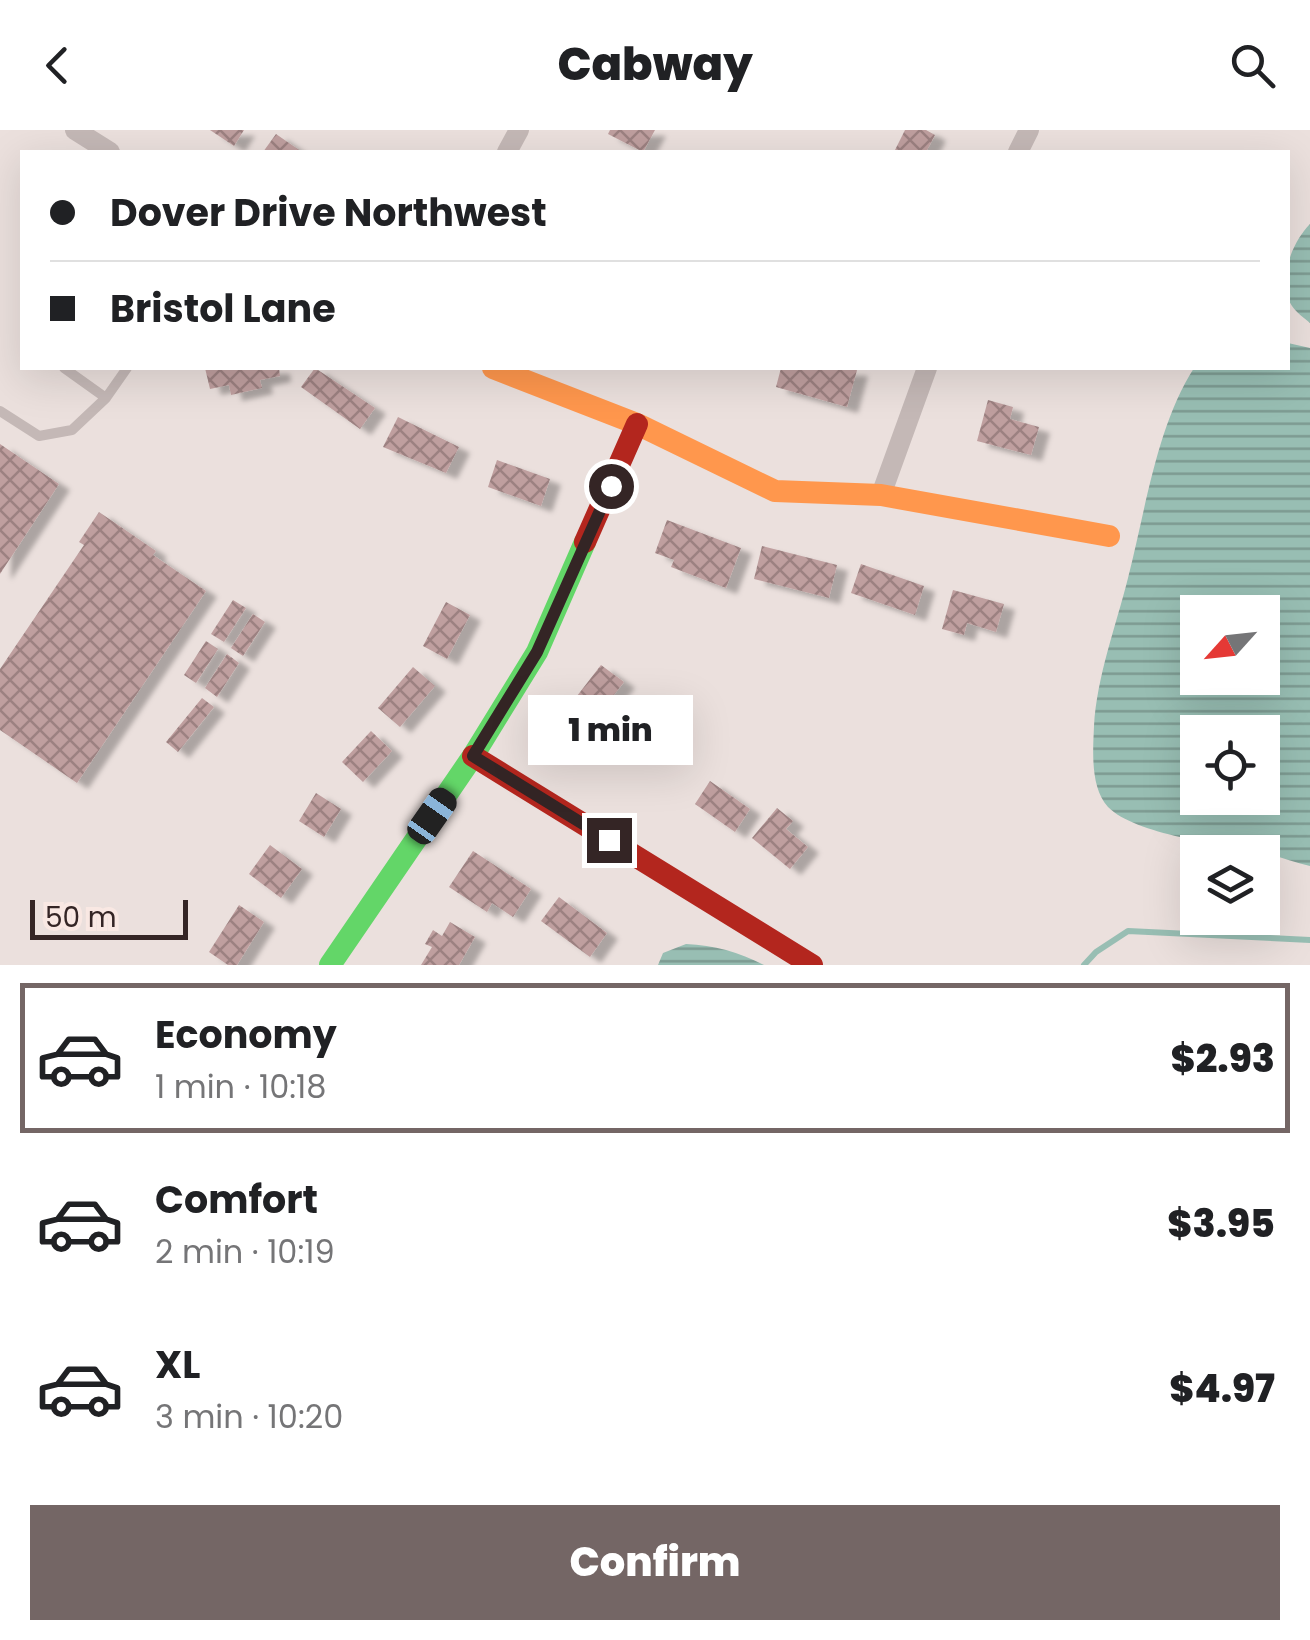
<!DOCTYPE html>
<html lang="en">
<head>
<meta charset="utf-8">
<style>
	body { margin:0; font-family:Poppins,sans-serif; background:#f2f2f2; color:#202124; height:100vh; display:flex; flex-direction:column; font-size:38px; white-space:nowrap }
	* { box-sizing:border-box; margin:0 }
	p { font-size:32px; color:#757577 }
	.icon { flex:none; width:55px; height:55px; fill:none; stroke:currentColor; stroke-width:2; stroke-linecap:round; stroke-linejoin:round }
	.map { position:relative; height:835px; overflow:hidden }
	.panel { display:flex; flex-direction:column; background:#fff; flex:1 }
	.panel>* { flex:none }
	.banner { position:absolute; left:20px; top:20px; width:1270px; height:220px; border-radius:0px; box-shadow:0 10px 40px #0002; display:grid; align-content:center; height:220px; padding:0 30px; background:#fff }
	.needle { width:65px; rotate:243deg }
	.buttons { position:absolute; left:1180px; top:465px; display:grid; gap:20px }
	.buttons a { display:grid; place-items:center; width:100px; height:100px; border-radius:0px; background:#fff; box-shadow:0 10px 40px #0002; font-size:50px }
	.scale { position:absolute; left:30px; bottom:25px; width:158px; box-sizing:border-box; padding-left:10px; border:5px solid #342525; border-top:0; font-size:28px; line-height:35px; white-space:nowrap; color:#342525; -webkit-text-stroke:8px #f9e8e3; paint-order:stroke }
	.end { position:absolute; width:45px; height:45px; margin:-22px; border:12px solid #342525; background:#fff; box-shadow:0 0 0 5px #fff }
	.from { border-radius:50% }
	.bubble { position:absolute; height:70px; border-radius:0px; background:#fff; box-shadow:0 10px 40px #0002; font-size:32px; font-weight:800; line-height:70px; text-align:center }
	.car { position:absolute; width:30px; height:60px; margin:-30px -15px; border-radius:12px; box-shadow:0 0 8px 2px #0007; background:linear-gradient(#222 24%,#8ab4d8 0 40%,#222 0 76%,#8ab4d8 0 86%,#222 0) }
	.banner b { display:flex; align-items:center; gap:35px; height:95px; font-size:38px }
	.banner b+b { border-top:2px solid #e0e0e0 }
	.banner i { width:25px; height:25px; background:#202124 }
	ul { padding:18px 0 0; list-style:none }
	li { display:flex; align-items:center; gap:30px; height:150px; margin:0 20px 15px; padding:0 10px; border:5px solid transparent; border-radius:0px }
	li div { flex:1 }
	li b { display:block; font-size:38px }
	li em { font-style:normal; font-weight:800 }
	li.current { border-color:#746665 }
	li>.icon { width:90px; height:90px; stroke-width:1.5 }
	.cta { display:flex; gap:20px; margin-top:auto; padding:20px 30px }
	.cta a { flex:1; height:115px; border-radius:0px; background:#746665; color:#fff; font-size:40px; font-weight:800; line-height:115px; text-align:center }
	header { display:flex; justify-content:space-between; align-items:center; height:130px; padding:0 30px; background:#fff; font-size:45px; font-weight:800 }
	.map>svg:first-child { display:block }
	.water { fill:url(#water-rules); fill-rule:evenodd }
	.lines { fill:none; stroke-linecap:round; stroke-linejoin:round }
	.stream { stroke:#98beb3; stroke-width:6 }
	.building { fill:url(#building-cross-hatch); filter:url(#shadow) }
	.lane { stroke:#c4b8b6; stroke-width:10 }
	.street { stroke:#c4b8b6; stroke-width:20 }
	.fast { stroke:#63d668; stroke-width:22 }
	.slow { stroke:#ff974d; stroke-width:22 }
	.jam { stroke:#b3261e; stroke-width:22 }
	.route { stroke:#342525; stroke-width:12 }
</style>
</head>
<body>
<header><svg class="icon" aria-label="back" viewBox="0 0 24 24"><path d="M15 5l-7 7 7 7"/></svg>Cabway<svg class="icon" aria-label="search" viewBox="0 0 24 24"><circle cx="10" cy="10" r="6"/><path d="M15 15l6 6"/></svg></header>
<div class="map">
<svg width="1310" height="835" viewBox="0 0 1310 835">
	<defs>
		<pattern id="water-rules" width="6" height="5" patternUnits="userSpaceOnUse" patternTransform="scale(2.5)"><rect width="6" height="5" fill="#98beb3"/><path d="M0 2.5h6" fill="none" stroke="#7d9a91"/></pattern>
		<pattern id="building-cross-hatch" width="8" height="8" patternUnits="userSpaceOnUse" patternTransform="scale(2.5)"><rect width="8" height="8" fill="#bf9f9f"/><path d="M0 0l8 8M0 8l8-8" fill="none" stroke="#9c8181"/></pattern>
		<filter id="shadow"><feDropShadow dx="11" dy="6" stdDeviation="2.5" flood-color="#0004"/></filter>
	</defs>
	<rect width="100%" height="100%" fill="#ebe0dd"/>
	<!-- water -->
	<path class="water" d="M 1310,94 L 1310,193 C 1304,188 1296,182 1292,176 C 1276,152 1292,112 1310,94 Z
		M 1288,213 L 1310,218 L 1310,736 C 1294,732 1274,725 1260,722 C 1221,714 1136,705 1108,677 C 1090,657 1093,621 1094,596 C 1097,546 1116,496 1128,448 C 1145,382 1157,295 1194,238 L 1288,238 ZM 1262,482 L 1262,548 L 1198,548 L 1198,482 ZM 1198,602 L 1262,602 L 1262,668 L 1198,668 Z
		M 686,814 C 714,815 739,822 764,835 L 658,835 L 663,823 Z"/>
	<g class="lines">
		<!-- stream -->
		<path class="stream" d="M 1084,835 L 1096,822 L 1128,801 L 1310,810"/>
	</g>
	<!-- building -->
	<path class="building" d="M 210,0 L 244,0 L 234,16 Z
		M 610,0 L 655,0 L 643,22 L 608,4 Z
		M 905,0 L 926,0 L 935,5 L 926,22 L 895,20 Z
		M 276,4 L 302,22 L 263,22 Z
		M 205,238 L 279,238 L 280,246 L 260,250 L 262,258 L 231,265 L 229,255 L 210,259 Z
		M 315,238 L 375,278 L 360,299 L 301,257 Z
		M 781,238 L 857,240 L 847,277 L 776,257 Z
		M 988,270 L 1013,277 L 1010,289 L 1039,297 L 1031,325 L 977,311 Z
		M 398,287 L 459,317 L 446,343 L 383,317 Z
		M 0,314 L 59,354 L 0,444 Z
		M 497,330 L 550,349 L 541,376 L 488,357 Z
		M 99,382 L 156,421 L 153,425 L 206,461 L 77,653 L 0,600 L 0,539 L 84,415 L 79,412 Z
		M 667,390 L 741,418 L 726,458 L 671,437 L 674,430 L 655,423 Z
		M 762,416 L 837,435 L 829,468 L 754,449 Z
		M 861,434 L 924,456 L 915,485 L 851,463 Z
		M 953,460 L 1004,474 L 996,502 L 967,493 L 964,505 L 942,499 Z
		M 233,470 L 246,478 L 224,512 L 211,504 Z
		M 446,472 L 470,485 L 447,529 L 423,516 Z
		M 253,484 L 265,492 L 243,526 L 231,518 Z
		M 206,511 L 218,519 L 196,553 L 184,545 Z
		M 227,524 L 239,533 L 217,567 L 205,558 Z
		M 601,535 L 624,552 L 575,615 L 553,597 Z
		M 413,537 L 435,556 L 400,597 L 378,578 Z
		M 202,568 L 214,577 L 178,622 L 166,612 Z
		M 371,601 L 392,621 L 363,652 L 342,632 Z
		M 710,651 L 750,679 L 735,702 L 695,674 Z
		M 316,663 L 341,679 L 324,707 L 299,691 Z
		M 777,678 L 793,691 L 786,699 L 808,717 L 790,739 L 752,708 Z
		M 270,715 L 302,739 L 281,768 L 249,744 Z
		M 473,721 L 531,759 L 513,787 L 492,773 L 487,782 L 449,757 Z
		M 559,767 L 607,803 L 590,827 L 541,791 Z
		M 239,775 L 264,792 L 237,835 L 228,835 L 209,822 Z
		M 450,792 L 475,807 L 459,835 L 421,835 L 432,817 L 425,814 L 433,800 L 442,806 Z"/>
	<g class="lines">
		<!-- lane -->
		<path class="lane" d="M 64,238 L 106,268
			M 0,281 L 39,306 L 72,300 L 106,268 L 127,238"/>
		<!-- street -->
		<path class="street" d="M 75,0 L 110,22
			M 507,22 L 519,0
			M 1018,22 L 1029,0
			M 881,365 L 927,238"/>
		<!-- fast -->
		<path class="fast" d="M 330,835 L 473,626 L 537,522 L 585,412"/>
		<!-- slow -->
		<path class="slow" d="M 493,238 L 637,294 L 775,361 L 881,365 L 1109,406"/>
		<!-- jam -->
		<path class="jam" d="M 585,412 L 637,294
			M 473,626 L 812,835"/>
	</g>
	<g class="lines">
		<!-- route -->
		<path class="route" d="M 609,710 L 473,626 L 537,522 L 611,356"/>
	</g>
</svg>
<div class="buttons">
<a><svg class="needle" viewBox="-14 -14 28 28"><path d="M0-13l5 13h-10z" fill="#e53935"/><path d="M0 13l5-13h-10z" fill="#757577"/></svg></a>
<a><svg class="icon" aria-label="locate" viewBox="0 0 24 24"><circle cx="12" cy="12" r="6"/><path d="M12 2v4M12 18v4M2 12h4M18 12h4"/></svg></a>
<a><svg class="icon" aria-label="layers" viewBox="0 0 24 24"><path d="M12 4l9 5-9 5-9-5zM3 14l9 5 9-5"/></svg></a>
</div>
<div class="scale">50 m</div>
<i class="end from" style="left:611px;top:356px"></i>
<i class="end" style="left:609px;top:710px"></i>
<div class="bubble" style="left:528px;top:565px;width:165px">1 min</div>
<i class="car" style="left:432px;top:686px;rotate:35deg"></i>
<div class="banner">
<b><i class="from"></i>Dover Drive Northwest</b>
<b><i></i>Bristol Lane</b>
</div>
</div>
<section class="panel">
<ul>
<li class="current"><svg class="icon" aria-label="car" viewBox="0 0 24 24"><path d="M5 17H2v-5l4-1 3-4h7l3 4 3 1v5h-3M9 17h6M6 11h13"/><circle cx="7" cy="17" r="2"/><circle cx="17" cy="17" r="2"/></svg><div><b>Economy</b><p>1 min · 10:18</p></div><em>$2.93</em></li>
<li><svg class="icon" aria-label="car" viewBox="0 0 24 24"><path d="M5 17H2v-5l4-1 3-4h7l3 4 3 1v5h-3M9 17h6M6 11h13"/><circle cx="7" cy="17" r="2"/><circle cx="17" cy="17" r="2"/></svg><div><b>Comfort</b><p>2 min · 10:19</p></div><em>$3.95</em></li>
<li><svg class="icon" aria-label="car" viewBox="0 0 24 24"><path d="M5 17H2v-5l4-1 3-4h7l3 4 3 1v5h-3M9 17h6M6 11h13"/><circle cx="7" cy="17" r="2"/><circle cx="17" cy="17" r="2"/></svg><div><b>XL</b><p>3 min · 10:20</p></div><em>$4.97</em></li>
</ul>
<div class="cta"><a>Confirm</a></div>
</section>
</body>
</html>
